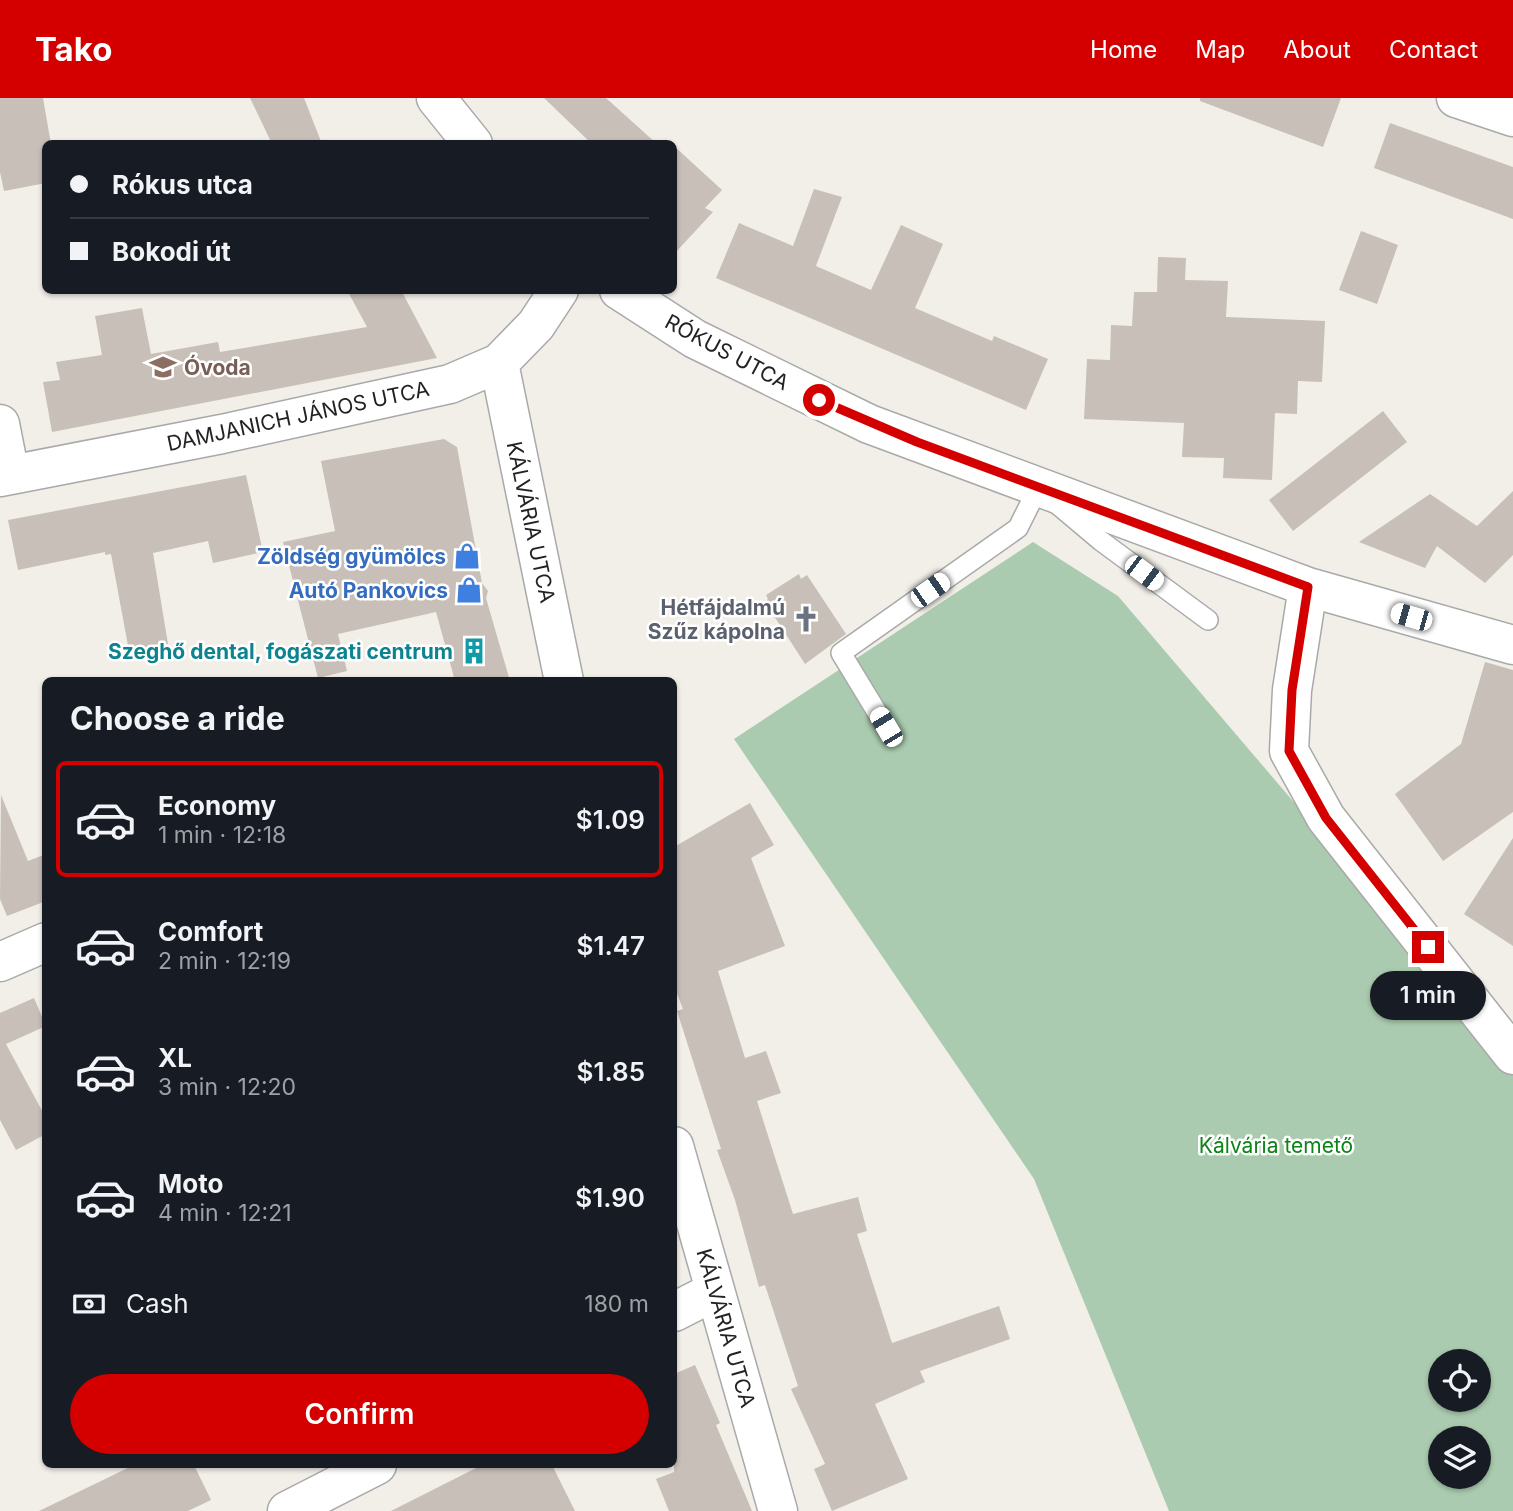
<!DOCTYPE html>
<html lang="en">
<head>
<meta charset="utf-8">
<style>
	body { margin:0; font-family:Inter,sans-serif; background:#20242c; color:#f1f3f6; height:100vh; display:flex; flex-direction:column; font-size:26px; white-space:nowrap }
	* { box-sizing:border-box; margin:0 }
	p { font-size:23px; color:#9ea1a6 }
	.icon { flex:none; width:38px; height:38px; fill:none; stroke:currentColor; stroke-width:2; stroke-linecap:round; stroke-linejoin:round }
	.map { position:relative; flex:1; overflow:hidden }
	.panel { position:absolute; left:42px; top:579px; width:635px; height:791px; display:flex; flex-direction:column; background:#171b24; border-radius:10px; box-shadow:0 2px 5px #0004 }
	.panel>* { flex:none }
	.guide { position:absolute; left:42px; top:42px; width:635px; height:154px; border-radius:10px; box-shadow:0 2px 5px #0004; display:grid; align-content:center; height:154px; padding:0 28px; background:#171b24 }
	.fabs { position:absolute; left:1428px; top:1251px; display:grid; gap:14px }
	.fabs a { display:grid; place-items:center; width:63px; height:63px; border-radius:50%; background:#171b24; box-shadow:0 2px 5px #0004; font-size:35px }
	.end { position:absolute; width:32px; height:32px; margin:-16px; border:9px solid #d40000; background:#fff; box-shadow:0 0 0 4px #fff }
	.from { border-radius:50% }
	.bubble { position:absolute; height:49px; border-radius:24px; background:#171b24; box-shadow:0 2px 5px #0004; font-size:23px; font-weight:600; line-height:49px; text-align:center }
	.car { position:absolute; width:21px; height:42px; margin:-21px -10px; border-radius:9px; box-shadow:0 0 5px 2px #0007; background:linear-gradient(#fff 24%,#345 0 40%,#fff 0 76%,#345 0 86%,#fff 0) }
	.guide b { display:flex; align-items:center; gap:24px; height:66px; font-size:26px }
	.guide b+b { border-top:2px solid #363941 }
	.guide i { width:18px; height:18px; background:#f1f3f6 }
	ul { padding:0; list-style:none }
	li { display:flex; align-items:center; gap:21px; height:116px; margin:0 14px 10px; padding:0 14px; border:4px solid transparent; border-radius:10px }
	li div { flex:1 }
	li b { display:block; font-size:26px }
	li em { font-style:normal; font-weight:600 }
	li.on { border-color:#d40000 }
	li>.icon { width:63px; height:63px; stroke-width:1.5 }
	h2 { padding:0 28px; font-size:32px; line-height:84px }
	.pay { display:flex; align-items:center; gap:18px; height:77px; padding:0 28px; font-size:26px }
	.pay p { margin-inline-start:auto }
	.primary-button { display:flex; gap:14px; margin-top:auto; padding:14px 28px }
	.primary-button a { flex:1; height:80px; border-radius:42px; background:#d40000; color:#fff; font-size:28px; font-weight:600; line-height:80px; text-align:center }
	header { display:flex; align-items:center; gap:42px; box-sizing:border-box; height:98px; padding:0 35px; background:#d40000; color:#fff }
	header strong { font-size:33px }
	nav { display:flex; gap:38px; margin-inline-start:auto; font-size:24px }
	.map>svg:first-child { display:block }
	.cemetery { fill:#aacbaf; fill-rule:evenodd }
	.building { fill:#c7bfb8 }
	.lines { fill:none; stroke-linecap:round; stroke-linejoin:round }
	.lane-casing { stroke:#a9a9a9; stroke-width:22 }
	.street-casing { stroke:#a9a9a9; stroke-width:41 }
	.lane { stroke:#fff; stroke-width:19 }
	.street { stroke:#fff; stroke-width:38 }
	.route { stroke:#d40000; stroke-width:9 }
	.labels { text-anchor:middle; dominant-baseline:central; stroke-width:5; stroke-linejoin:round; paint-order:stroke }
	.street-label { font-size:21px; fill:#222; stroke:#fff }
	.education-label { font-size:21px; font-weight:bold; fill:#785e54; stroke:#fff; text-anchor:start }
	.shop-label { font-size:21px; font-weight:bold; fill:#366cbe; stroke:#fff; text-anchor:end }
	.worship-label { font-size:21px; font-weight:bold; fill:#5b616d; stroke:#fff; text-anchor:end }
	.culture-label { font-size:21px; font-weight:bold; fill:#0d838f; stroke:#fff; text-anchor:end }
	.park-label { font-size:21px; fill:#0c8416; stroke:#fff }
</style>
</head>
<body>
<header>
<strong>Tako</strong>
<nav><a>Home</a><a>Map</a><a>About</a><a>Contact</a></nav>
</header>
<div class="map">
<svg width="1513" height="1413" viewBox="0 0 1513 1413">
	<rect width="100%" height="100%" fill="#f2efe9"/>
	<!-- cemetery -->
	<path class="cemetery" d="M 1033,444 L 1118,498 L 1513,961 L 1513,1413 L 1169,1413 L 1034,1081 L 734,641 ZM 1440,1264 L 1479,1264 L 1479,1302 L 1440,1302 ZM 1440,1340 L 1479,1340 L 1479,1379 L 1440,1379 Z"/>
	<!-- building -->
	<path class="building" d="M 0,0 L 43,0 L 51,46 L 46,46 L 46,85 L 4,93 L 0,74 Z
		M 250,0 L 304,0 L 322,46 L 272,46 Z
		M 544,0 L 606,0 L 657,46 L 592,46 Z
		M 1200,0 L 1341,0 L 1323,49 L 1200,3 Z
		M 1390,25 L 1513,69 L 1513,121 L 1374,70 Z
		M 674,48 L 722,92 L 705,110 L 713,114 L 674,156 Z
		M 814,91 L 842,99 L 816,168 L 871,192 L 901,127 L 943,146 L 915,210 L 992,243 L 994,238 L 1048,261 L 1026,312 L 716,180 L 739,125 L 793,148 Z
		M 1361,133 L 1398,147 L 1377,206 L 1339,192 Z
		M 1158,159 L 1186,160 L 1185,182 L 1228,183 L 1226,219 L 1325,223 L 1322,284 L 1298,283 L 1297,316 L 1275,315 L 1272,382 L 1223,380 L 1224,360 L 1182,359 L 1184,325 L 1084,321 L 1087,261 L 1110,262 L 1111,227 L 1132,228 L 1134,194 L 1157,194 Z
		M 347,192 L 401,192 L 437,260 L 52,334 L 43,284 L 60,282 L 56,264 L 102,257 L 95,218 L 142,210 L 151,256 L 218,244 L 220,254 L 367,229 Z
		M 1383,313 L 1407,344 L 1293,433 L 1269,402 Z
		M 444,341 L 457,349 L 482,485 L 488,493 L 486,500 L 510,583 L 455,583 L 436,514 L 338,536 L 347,573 L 318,580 L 283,444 L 335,433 L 321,363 Z
		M 246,377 L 263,454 L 213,465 L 208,443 L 153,455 L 168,546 L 129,553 L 111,456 L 105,457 L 105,454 L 18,472 L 8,422 Z
		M 1513,393 L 1513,457 L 1485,485 L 1437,448 L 1425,470 L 1359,444 L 1430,396 L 1477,428 Z
		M 799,476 L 801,481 L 807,477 L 846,536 L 805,566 L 765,504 L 768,501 L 766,497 Z
		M 1485,564 L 1513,572 L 1513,714 L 1443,763 L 1395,696 L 1461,646 Z
		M 1,697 L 28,763 L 46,756 L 46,803 L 7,818 L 0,801 Z
		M 750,705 L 774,747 L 751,760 L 785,848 L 718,873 L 745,960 L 766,953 L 781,995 L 757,1003 L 793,1116 L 858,1099 L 867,1133 L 857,1136 L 892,1245 L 999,1208 L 1010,1241 L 920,1273 L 925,1284 L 875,1306 L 908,1381 L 832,1413 L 814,1371 L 825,1366 L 791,1291 L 798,1288 L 765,1187 L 759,1189 L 735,1102 L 717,1052 L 721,1051 L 677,913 L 683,911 L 674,888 L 674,749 Z
		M 1513,740 L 1513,848 L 1464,816 Z
		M 34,900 L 46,928 L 6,946 L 46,1020 L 46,1036 L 16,1052 L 0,1022 L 0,915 Z
		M 695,1267 L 720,1325 L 716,1327 L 752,1413 L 669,1413 L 656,1381 L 674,1374 L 674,1276 Z
		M 134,1367 L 194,1367 L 211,1402 L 188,1413 L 39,1413 Z
		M 482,1367 L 552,1367 L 575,1413 L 391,1413 Z"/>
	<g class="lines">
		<!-- lane casing -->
		<g class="lane-casing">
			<path id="lane" d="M 886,629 L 841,555 L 1018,430 L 1038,390 L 1101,443 L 1208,522"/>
		</g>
		<!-- street casing -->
		<g class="street-casing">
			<path id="street" d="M 436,0 L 473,46
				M 1456,0 L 1513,19
				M 619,192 L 695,241 L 869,326 L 1308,489 L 1513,547
				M 499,265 L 564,583
				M 0,326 L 10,377
				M 0,379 L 222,336 L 450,286 L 499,265 L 536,227 L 559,192
				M 1308,489 L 1292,592 L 1289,653 L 1326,720 L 1513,957
				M 0,864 L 46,844
				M 674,1048 L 778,1413
				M 674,1214 L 715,1193
				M 287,1413 L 377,1367"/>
		</g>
		<!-- lane -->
		<use href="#lane" class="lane"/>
		<!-- street -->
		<use href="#street" class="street"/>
	</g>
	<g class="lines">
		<!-- route -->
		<path class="route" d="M 819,302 L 917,344 L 1308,489 L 1292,592 L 1289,653 L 1326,720 L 1428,849"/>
	</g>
	<!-- icons -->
	<defs>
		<g id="school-bare" transform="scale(2.1)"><path d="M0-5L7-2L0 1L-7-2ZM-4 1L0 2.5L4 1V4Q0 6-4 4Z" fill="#8d6e63" stroke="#fff" stroke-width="2.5" paint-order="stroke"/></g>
		<g id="shop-bare" transform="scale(2.1)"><path d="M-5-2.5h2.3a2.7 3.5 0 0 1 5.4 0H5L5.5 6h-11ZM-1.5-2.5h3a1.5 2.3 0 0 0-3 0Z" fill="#3f7fe0" stroke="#fff" stroke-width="2.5" paint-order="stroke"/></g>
		<g id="church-bare" transform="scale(2.1)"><path d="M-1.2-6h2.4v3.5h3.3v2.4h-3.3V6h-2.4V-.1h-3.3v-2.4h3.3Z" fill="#6b7280" stroke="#fff" stroke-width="2.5" paint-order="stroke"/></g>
		<g id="building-bare" transform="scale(2.1)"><path d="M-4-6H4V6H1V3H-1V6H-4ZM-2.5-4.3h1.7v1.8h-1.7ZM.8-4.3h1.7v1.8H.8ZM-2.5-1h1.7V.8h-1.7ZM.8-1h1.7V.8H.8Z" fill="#0f9aa8" stroke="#fff" stroke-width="2.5" paint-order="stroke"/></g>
	</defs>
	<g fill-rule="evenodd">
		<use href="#school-bare" x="163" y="269"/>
		<use href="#shop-bare" x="467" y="458"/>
		<use href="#shop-bare" x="469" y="492"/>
		<use href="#church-bare" x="806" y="521"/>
		<use href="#building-bare" x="474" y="553"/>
	</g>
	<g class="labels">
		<!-- street labels -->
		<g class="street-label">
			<text transform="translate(727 254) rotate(28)">RÓKUS UTCA</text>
			<text transform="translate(298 318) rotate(-12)">DAMJANICH JÁNOS UTCA</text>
			<text transform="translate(531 424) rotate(78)">KÁLVÁRIA UTCA</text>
			<text transform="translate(726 1230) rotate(74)">KÁLVÁRIA UTCA</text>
		</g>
		<!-- education labels -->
		<g class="education-label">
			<text x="184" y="269">Óvoda</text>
		</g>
		<!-- shop labels -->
		<g class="shop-label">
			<text x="446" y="458">Zöldség gyümölcs</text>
			<text x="448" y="492">Autó Pankovics</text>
		</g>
		<!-- worship labels -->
		<g class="worship-label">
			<text x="785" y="509">Hétfájdalmú<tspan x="785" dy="24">Szűz kápolna</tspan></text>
		</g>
		<!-- culture labels -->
		<g class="culture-label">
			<text x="453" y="553">Szeghő dental, fogászati centrum</text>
		</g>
		<!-- park labels -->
		<g class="park-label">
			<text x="1276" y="1047">Kálvária temető</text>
		</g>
	</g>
</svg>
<div class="fabs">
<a><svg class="icon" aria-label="locate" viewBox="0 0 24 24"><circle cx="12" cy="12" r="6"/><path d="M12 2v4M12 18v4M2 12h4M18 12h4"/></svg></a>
<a><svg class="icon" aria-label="layers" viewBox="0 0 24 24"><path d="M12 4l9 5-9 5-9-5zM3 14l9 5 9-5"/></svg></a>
</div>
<i class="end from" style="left:819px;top:302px"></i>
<i class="end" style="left:1428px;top:849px"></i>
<div class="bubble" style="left:1370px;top:873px;width:116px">1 min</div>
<i class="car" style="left:1144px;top:475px;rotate:127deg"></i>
<i class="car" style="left:930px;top:492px;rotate:55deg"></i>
<i class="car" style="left:1411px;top:519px;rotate:286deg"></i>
<i class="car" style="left:886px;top:629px;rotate:329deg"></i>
<div class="guide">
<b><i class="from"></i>Rókus utca</b>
<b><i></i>Bokodi út</b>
</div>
<section class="panel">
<h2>Choose a ride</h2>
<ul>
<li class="on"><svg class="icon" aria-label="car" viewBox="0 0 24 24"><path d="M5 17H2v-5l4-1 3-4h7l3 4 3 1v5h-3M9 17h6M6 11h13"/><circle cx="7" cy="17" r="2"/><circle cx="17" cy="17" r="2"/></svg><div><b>Economy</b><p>1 min · 12:18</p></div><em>$1.09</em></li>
<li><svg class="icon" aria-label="car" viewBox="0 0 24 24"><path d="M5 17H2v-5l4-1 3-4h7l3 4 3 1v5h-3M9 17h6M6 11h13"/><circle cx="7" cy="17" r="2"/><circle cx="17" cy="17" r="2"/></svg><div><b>Comfort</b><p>2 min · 12:19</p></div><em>$1.47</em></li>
<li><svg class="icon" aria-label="car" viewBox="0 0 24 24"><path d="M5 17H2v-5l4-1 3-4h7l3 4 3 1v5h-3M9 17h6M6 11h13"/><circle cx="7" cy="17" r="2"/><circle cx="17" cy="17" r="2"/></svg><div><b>XL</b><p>3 min · 12:20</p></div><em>$1.85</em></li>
<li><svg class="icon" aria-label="car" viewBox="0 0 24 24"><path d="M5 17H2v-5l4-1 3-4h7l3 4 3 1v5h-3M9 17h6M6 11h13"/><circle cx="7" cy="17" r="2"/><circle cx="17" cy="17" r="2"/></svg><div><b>Moto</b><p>4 min · 12:21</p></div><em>$1.90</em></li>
</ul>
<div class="pay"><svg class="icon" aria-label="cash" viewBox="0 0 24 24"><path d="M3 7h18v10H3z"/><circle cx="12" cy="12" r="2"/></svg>Cash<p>180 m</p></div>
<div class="primary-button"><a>Confirm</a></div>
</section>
</div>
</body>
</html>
